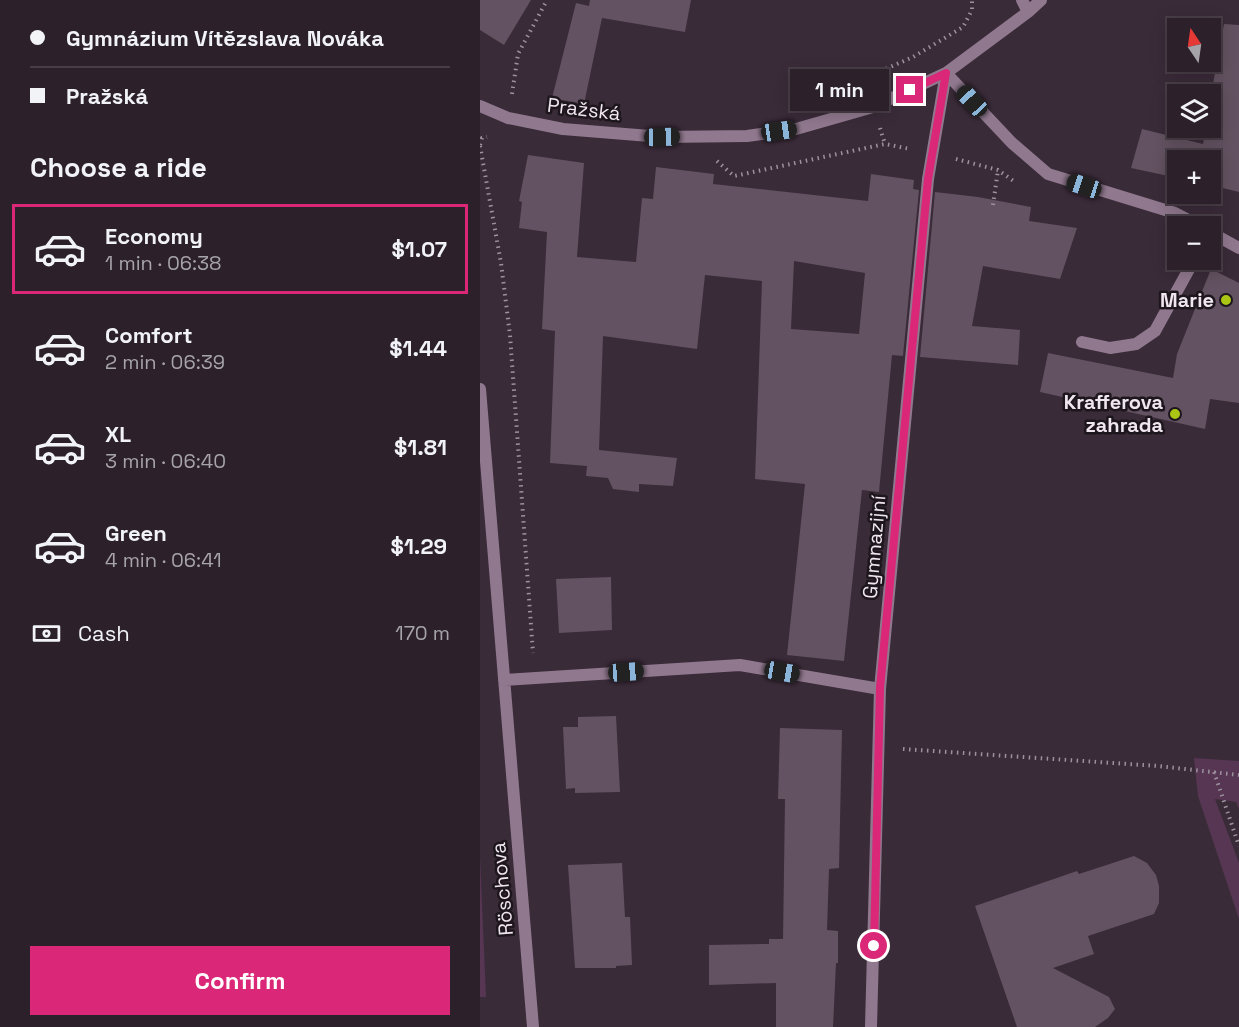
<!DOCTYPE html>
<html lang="en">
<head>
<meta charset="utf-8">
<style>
	body { margin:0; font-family:"Space Grotesk",sans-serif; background:#382d37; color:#f1f3f6; height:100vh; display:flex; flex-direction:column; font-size:22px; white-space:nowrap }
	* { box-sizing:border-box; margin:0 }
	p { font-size:20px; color:#a6a3a9 }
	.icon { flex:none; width:33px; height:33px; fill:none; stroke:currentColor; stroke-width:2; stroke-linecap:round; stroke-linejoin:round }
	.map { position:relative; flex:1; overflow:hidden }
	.details { display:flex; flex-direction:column; background:#2c202b; width:480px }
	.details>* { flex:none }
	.top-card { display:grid; align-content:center; height:132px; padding:0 30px; background:#2c202b }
	.needle { width:39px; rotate:347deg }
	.fabs { position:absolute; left:687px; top:18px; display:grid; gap:12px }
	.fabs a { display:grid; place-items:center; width:54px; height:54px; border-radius:0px; background:#2c202b; box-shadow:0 3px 15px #0003,0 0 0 2px #483e47; font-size:30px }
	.end { position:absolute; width:27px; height:27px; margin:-14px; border:8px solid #db2777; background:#fff; box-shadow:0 0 0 3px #fff }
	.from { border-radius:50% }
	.bubble { position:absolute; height:42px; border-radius:0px; background:#2c202b; box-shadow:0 3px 15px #0003,0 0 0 2px #483e47; font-size:20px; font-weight:700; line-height:42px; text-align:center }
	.car { position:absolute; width:18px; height:36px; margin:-18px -9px; border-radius:8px; box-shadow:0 0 4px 2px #0007; background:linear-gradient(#222 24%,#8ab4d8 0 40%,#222 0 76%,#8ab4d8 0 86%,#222 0) }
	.top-card b { display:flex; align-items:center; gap:21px; height:57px; font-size:22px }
	.top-card b+b { border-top:2px solid #483e47 }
	.top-card i { width:15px; height:15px; background:#f1f3f6 }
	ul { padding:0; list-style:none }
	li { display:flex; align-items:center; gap:18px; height:90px; margin:0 12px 9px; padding:0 18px; border:3px solid transparent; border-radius:0px }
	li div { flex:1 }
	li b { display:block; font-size:22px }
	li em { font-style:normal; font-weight:700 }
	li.current { border-color:#db2777 }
	li>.icon { width:54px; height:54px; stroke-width:1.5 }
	h2 { padding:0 30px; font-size:27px; line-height:72px }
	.pay { display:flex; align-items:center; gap:15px; height:66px; padding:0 30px; font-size:22px }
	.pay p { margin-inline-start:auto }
	.cta { display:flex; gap:12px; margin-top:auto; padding:12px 30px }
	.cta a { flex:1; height:69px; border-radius:0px; background:#db2777; color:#fff; font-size:24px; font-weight:700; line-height:69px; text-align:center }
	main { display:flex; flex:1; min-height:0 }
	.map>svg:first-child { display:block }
	.green { fill:#563653 }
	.building { fill:#635261; fill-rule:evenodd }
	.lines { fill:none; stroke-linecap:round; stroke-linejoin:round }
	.path { stroke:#9e929d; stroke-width:4; stroke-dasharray:1.5 4.5; stroke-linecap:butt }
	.lane { stroke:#90788e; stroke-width:12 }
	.street { stroke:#90788e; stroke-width:12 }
	.route { stroke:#db2777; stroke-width:8 }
	.poi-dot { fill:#abc615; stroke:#1d161c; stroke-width:2 }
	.labels { text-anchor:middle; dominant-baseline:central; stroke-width:5; stroke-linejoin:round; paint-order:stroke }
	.street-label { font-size:20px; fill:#f0e6ef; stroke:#1d161c }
	.poi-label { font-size:20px; font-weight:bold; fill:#f0e6ef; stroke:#1d161c; text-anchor:end }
</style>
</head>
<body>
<main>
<section class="details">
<div class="top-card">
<b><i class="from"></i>Gymnázium Vítězslava Nováka</b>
<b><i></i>Pražská</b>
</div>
<h2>Choose a ride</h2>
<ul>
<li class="current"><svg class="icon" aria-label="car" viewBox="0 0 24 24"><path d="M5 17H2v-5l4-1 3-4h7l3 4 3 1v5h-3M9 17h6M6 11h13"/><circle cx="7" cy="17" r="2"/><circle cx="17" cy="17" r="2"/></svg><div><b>Economy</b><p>1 min · 06:38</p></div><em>$1.07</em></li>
<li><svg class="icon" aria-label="car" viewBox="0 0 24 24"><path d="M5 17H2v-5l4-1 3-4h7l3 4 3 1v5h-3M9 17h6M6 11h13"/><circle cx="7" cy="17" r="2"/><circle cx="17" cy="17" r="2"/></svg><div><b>Comfort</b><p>2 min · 06:39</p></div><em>$1.44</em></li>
<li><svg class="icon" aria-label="car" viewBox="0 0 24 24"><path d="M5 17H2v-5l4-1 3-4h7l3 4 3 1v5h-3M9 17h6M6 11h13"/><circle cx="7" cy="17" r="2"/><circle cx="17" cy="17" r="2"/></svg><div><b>XL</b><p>3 min · 06:40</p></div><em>$1.81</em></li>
<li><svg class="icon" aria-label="car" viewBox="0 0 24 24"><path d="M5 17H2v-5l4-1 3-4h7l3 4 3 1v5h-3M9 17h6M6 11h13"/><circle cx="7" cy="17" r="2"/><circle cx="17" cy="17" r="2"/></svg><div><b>Green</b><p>4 min · 06:41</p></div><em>$1.29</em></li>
</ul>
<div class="pay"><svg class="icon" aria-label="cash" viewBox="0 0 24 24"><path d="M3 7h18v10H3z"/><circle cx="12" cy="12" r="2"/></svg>Cash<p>170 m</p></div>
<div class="cta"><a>Confirm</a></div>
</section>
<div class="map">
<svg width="759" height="1027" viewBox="0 0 759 1027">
	<rect width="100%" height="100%" fill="#3a2b39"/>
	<!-- green -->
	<path class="green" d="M 714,758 L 759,761 L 759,809 L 756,802 L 735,799 L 759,863 L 759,919 L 718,796 Z
		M 0,857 L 6,997 L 0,997 Z"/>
	<!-- building -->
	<path class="building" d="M 0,0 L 51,0 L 24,45 L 0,30 Z
		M 110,0 L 211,0 L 205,32 L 122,18 L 104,104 L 72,98 L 96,3 L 109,6 Z
		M 744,24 L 759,25 L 759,192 L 730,185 L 730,160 L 698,160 L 698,178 L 651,168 L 662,129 L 723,144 L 726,128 L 730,128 L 730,100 Z
		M 48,155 L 104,163 L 97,257 L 156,262 L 162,198 L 173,199 L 176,167 L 234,174 L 233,184 L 388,201 L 391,174 L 434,180 L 433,189 L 439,190 L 423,356 L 412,355 L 399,492 L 382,490 L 364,661 L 307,655 L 325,484 L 275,479 L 282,281 L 225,275 L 217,349 L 123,336 L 119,450 L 197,458 L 193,486 L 159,484 L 159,492 L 133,489 L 128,478 L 106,476 L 107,466 L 70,463 L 75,331 L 62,329 L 67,232 L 39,228 L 42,202 L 39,201 ZM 314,261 L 385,273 L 379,334 L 311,329 Z
		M 455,192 L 498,197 L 551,207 L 549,221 L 597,228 L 580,279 L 503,266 L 492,326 L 540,330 L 538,365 L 440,357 Z
		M 731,269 L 759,283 L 759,403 L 730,399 L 725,429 L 560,392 L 568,353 L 693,378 L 697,354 Z
		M 131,577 L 132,630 L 79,633 L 76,579 Z
		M 136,716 L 140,792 L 95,793 L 95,788 L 86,789 L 83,727 L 98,727 L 98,717 Z
		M 300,728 L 362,730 L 359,868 L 349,869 L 347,930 L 358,931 L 358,963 L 356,963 L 353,1027 L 296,1027 L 296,983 L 229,985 L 229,945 L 289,944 L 289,939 L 303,939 L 305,799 L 298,799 Z
		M 654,856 L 667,863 L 676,875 L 679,886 L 679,903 L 674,914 L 608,936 L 614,954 L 573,968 L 629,997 L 635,1009 L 628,1018 L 615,1027 L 537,1027 L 495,906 L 597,871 L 599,874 Z
		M 142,863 L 145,917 L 150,917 L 152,965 L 136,966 L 136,968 L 95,968 L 88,865 Z"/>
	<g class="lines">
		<!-- path -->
		<path class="path" d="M 362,88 L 433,57 L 483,27 L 492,10 L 492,0
			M 32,94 L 38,54 L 67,0
			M 400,128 L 405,144
			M 0,145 L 2,138 L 7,137
			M 0,146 L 21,263 L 30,335 L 53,653
			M 476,159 L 518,170 L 535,182
			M 237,161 L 254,176 L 405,144 L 430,149
			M 513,205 L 518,170
			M 423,749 L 678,766 L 759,775
			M 734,772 L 759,846"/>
		<!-- lane -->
		<path class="lane" d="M 602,342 L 630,348 L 656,344 L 675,331 L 714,260"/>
		<!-- street -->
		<path class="street" d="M 542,0 L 548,12
			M 466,73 L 532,143 L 568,174 L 695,213 L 720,226
			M 0,106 L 28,118 L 83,129 L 182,137 L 267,136 L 316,129 L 393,107 L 466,73 L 548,12 L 561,0
			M 730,232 L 759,248
			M 0,389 L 53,1027
			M 24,680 L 260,665 L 400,689
			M 391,1027 L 400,689 L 448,179 L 466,73"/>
	</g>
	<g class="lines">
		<!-- route -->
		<path class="route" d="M 394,946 L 400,688 L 448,179 L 466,73 L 430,90"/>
	</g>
	<!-- markers -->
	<g class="poi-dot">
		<circle cx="746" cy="300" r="6"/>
		<circle cx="695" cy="414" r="6"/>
	</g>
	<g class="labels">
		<!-- street labels -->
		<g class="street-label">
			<text transform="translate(104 109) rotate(7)">Pražská</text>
			<text transform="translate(394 547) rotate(-85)">Gymnazijní</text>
			<text transform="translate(22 889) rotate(-95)">Röschova</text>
		</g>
		<!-- poi labels -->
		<g class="poi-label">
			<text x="734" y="300">Marie</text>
			<text x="683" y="402">Krafferova<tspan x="683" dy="23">zahrada</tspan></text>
		</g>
	</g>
</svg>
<div class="fabs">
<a><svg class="needle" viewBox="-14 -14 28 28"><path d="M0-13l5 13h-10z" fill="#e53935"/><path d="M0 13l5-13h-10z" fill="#a6a3a9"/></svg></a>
<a><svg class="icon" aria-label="layers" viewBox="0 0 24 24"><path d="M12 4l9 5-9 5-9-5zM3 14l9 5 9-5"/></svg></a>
<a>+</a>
<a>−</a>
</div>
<i class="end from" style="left:394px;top:946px"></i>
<i class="end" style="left:430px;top:90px"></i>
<div class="bubble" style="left:310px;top:69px;width:99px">1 min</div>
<i class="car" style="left:492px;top:101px;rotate:317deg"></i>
<i class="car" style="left:299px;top:131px;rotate:82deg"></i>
<i class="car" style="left:182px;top:137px;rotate:89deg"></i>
<i class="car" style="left:604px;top:186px;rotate:288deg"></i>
<i class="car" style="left:146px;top:672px;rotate:86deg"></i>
<i class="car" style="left:302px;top:672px;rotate:100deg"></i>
</div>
</main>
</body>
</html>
